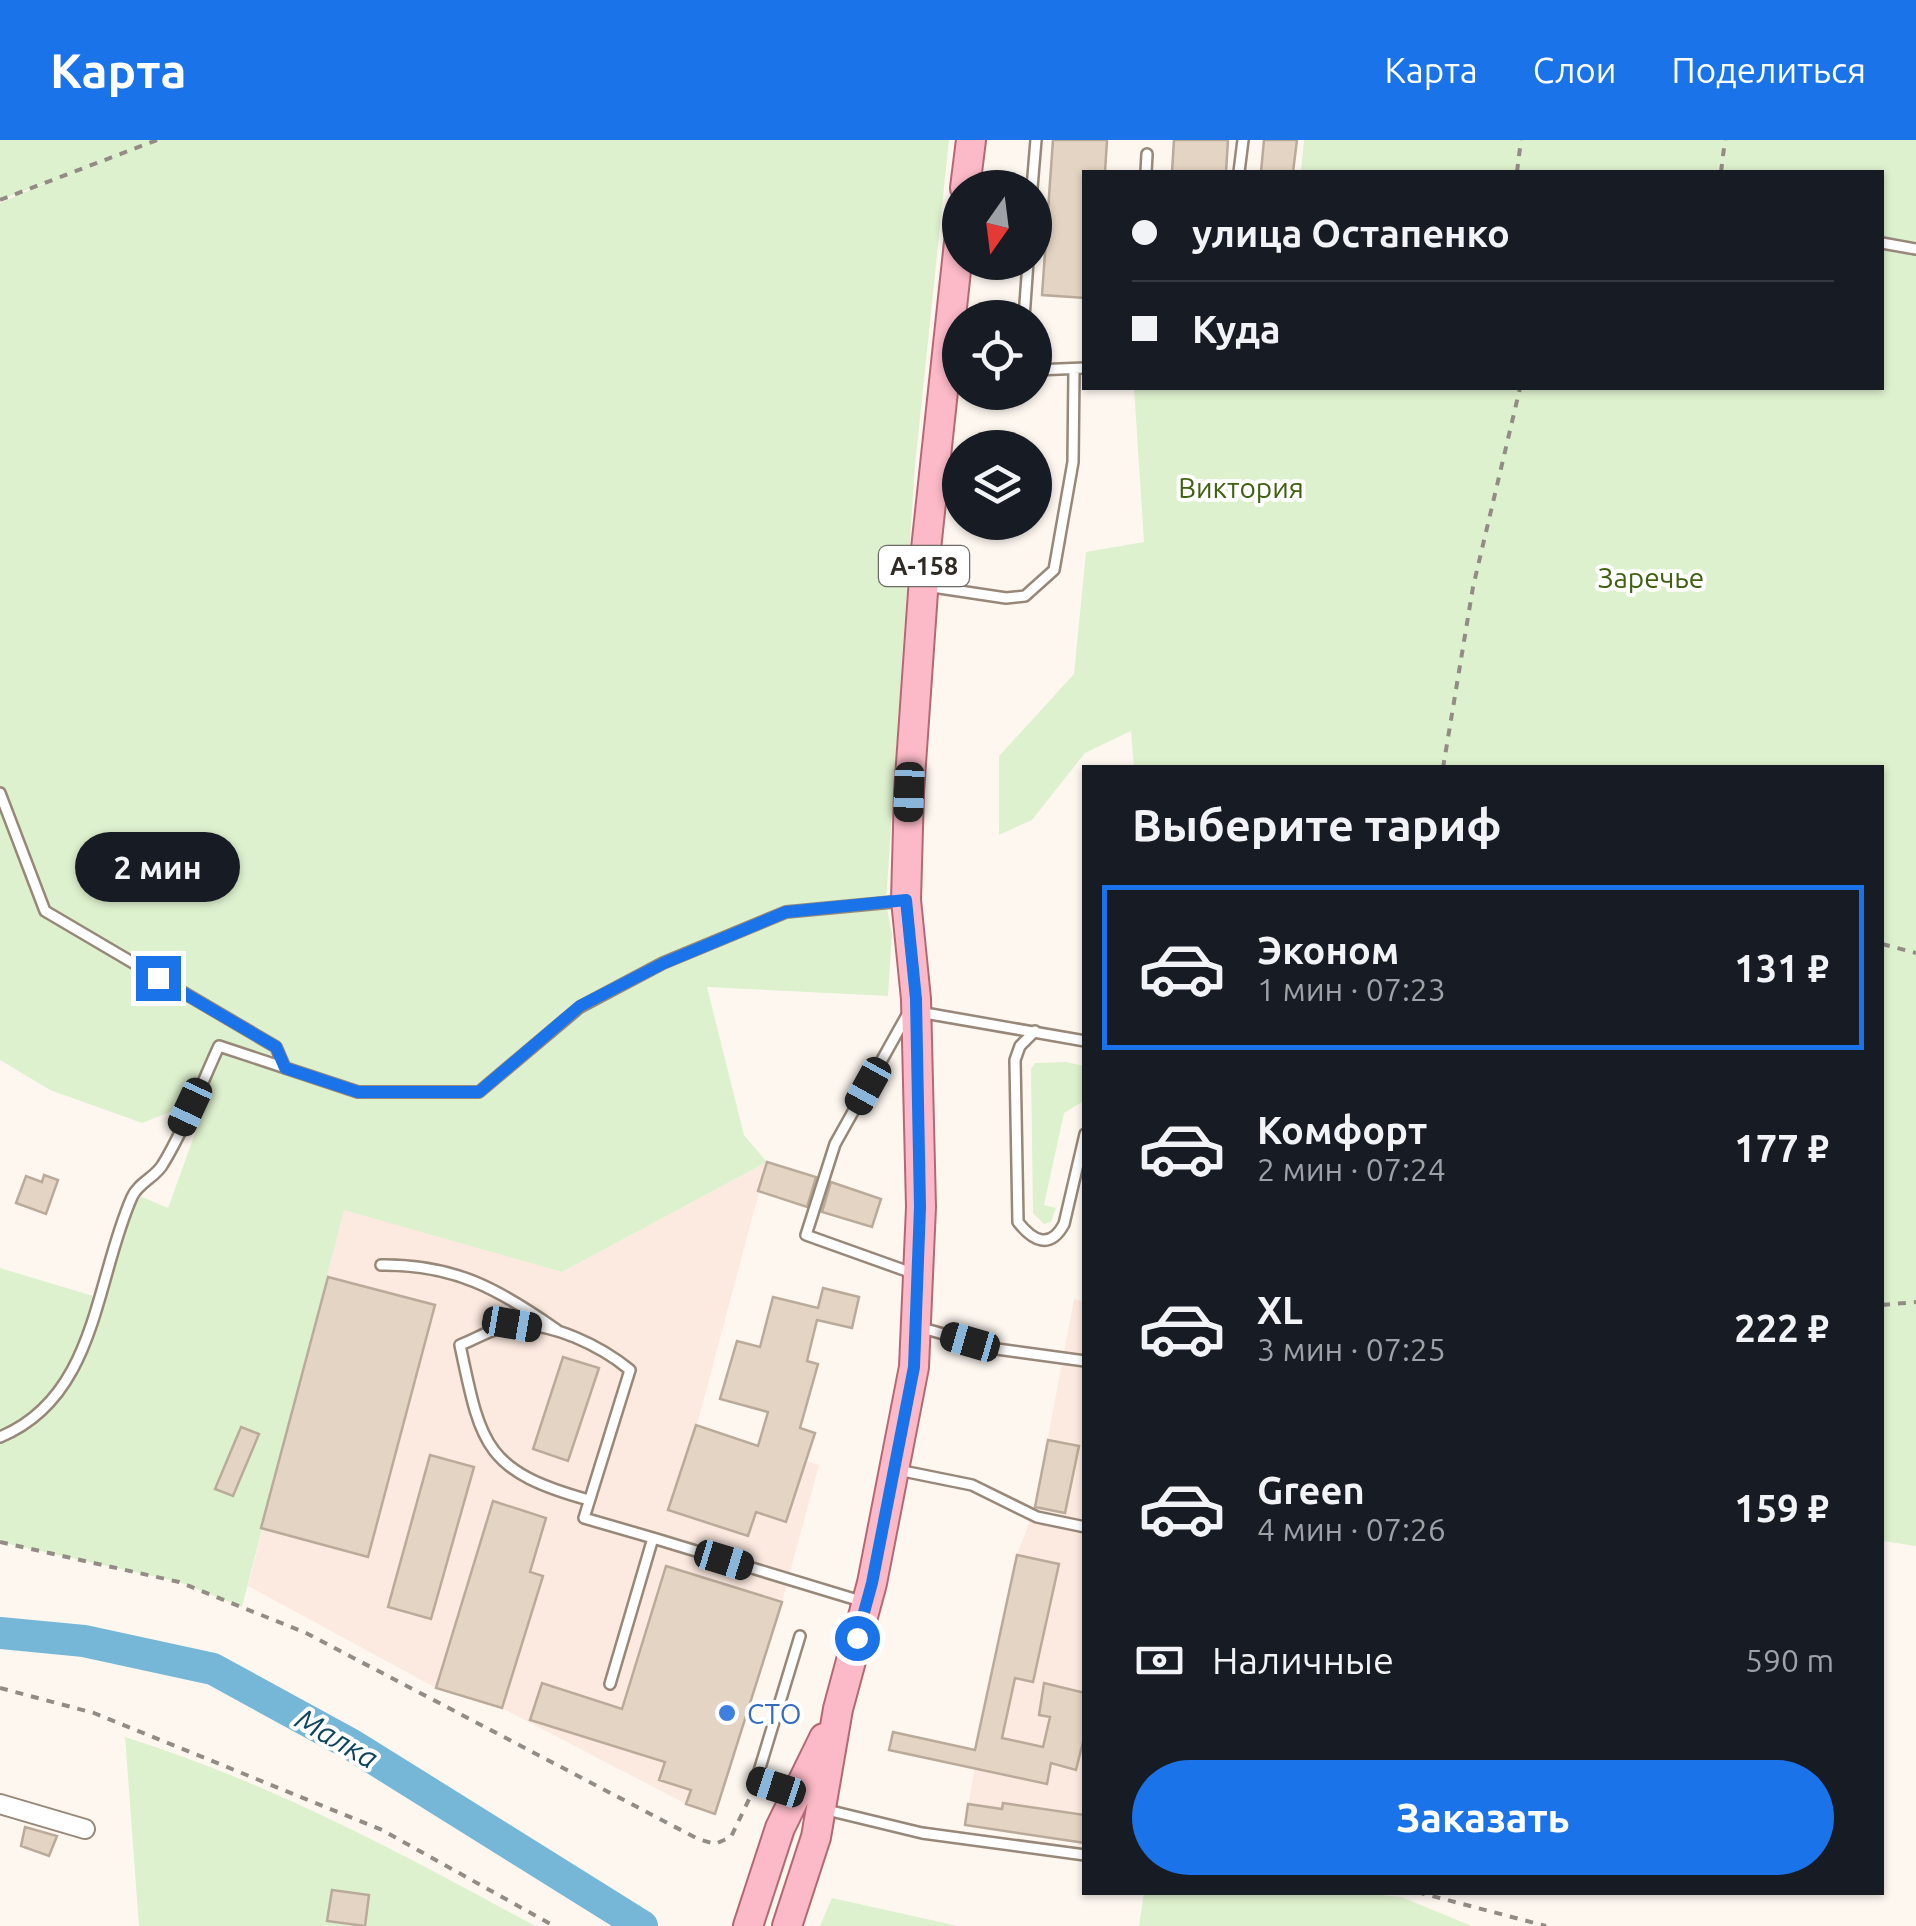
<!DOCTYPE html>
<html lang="ru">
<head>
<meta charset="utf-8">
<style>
	body { margin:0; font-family:Ubuntu,sans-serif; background:#20242c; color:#f1f3f6; height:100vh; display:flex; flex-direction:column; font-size:38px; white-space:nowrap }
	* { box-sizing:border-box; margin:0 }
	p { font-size:32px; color:#9ea1a6 }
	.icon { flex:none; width:55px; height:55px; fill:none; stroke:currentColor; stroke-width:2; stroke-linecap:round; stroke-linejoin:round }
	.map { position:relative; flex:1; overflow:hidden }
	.drawer { position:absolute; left:1082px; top:625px; width:802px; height:1130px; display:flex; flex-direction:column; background:#171b24; border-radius:0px; box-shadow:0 2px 8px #0004 }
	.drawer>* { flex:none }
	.hud { position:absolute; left:1082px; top:30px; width:802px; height:220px; border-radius:0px; box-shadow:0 2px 8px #0004; display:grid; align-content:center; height:220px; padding:0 50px; background:#171b24 }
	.needle { width:65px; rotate:194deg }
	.controls { position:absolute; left:942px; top:30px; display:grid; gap:20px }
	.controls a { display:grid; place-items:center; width:110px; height:110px; border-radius:50%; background:#171b24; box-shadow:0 2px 8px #0004; font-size:50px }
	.end { position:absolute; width:45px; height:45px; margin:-22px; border:12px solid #1a73e8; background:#fff; box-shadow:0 0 0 5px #fff }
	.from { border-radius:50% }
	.bubble { position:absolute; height:70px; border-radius:35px; background:#171b24; box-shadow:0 2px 8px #0004; font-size:32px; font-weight:700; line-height:70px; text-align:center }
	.car { position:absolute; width:30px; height:60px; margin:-30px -15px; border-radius:12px; box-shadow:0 0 8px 2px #0007; background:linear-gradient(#222 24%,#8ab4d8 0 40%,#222 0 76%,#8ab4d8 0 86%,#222 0) }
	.hud b { display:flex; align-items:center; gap:35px; height:95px; font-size:38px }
	.hud b+b { border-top:2px solid #363941 }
	.hud i { width:25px; height:25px; background:#f1f3f6 }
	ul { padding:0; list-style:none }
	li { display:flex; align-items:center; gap:30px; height:165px; margin:0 20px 15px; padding:0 30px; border:5px solid transparent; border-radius:0px }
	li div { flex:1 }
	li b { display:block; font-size:38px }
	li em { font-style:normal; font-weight:700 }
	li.active { border-color:#1a73e8 }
	li>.icon { width:90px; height:90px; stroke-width:1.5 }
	h2 { padding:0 50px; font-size:45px; line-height:120px }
	.pay { display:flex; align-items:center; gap:25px; height:110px; padding:0 50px; font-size:38px }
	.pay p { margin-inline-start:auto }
	.primary-button { display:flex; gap:20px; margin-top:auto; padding:20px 50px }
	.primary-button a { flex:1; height:115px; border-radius:60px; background:#1a73e8; color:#fff; font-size:40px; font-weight:700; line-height:115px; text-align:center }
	header { display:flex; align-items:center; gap:60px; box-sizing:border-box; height:140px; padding:0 50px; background:#1a73e8; color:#fff }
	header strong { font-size:48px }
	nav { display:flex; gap:55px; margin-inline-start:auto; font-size:35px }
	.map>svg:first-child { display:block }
	.industrial { fill:#fceae0 }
	.green { fill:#def1ce }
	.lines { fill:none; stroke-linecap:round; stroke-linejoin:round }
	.river { stroke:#76b7d8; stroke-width:32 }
	.building { fill:#e4d4c3; stroke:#baaa9a; stroke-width:2.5 }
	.service-casing { stroke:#978879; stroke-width:14 }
	.minor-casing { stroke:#978879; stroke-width:22 }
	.primary-casing { stroke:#b36975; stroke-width:32 }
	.path { stroke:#928c85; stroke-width:4; stroke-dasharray:8 8; stroke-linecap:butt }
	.service { stroke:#fff; stroke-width:9 }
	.minor { stroke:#fff; stroke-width:18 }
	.primary { stroke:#fcb9c7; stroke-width:28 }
	.route { stroke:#1a73e8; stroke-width:12 }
	.shop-dot { fill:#3f7fe0; stroke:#fff; stroke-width:4 }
	.labels { text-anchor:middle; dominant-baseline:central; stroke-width:8; stroke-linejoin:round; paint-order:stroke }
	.shield { fill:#fff; stroke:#6e6a66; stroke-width:2.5 }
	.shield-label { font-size:25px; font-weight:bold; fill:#302a24 }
	.park-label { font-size:28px; fill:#3f6111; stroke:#fff }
	.shop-label { font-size:28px; fill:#366cbe; stroke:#fff; text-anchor:start }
	.water-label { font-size:30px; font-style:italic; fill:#0f465d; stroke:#fff }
</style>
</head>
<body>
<header>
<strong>Карта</strong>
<nav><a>Карта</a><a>Слои</a><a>Поделиться</a></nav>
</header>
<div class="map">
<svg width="1916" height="1786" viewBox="0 0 1916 1786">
	<rect width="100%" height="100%" fill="#fef7f0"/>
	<!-- industrial -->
	<path class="industrial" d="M 767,1022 L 697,1285 L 819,1325 L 782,1462 L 715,1674 L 686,1664 L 502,1568 L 436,1548 L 248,1446 L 344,1069 L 562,1132 Z
		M 1074,1159 L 1085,1162 L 1085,1703 L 965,1685 L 991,1532 L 1017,1415 L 1035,1367 Z"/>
	<!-- green -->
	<path class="green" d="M 0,0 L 949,0 L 915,326 L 886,763 L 892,794 L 888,856 L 707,847 L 744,995 L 767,1022 L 562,1132 L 344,1070 L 242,1467 L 179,1442 L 0,1402 L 0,1128 L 100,1158 L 133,1053 L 168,1068 L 207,960 L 212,956 L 142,983 L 50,950 L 0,920 L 0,63 L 55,39 L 0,60 Z
		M 1304,0 L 1916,0 L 1916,1406 L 1882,1401 L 1882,628 L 1134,628 L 1131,591 L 1085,613 L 1032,680 L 999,695 L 999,616 L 1074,534 L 1086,412 L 1144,402 L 1134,248 L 1882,248 L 1882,32 L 1301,32 Z
		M 1066,922 L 1085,926 L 1082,962 L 1064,973 L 1044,1065 L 1056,1068 L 1051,1082 L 1044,1084 L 1033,1073 L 1031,929 L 1035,923 Z
		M 125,1597 C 269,1642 403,1714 535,1786 L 139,1786 Z
		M 1144,1753 L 1359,1753 L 1401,1757 L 1472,1786 L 1139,1786 Z
		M 832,1758 L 958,1786 L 820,1786 Z"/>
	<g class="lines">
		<!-- river -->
		<path class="river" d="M 0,1493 L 84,1501 L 213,1529 L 352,1605 L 642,1786"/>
	</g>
	<!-- building -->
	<path class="building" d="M 1053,0 L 1107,0 L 1105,32 L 1085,32 L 1085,158 L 1042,155 Z
		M 1174,0 L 1228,0 L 1226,32 L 1172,32 Z
		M 1264,0 L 1297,0 L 1293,32 L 1261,32 Z
		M 767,1022 L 816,1037 L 807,1067 L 758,1051 Z
		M 44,1035 L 58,1040 L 46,1074 L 16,1063 L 26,1036 L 42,1042 Z
		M 831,1042 L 881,1059 L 872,1087 L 822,1072 Z
		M 328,1137 L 435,1165 L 368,1417 L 261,1388 Z
		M 823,1148 L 859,1157 L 852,1188 L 817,1180 L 807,1221 L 818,1224 L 800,1288 L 815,1293 L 786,1382 L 756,1372 L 748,1396 L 668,1370 L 696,1285 L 758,1306 L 768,1272 L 720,1259 L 737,1201 L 760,1207 L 773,1157 L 818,1168 Z
		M 563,1217 L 599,1228 L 568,1321 L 533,1309 Z
		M 241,1287 L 259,1294 L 233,1356 L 215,1349 Z
		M 1048,1300 L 1079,1306 L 1065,1373 L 1035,1367 Z
		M 430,1315 L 474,1327 L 431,1479 L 388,1467 Z
		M 493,1361 L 546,1378 L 530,1432 L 543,1436 L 502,1568 L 436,1548 Z
		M 1017,1415 L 1059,1424 L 1033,1542 L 1015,1538 L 1002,1598 L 1043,1607 L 1050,1577 L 1039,1575 L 1044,1543 L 1085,1553 L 1085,1594 L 1076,1630 L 1051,1623 L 1047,1644 L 889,1610 L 893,1592 L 975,1610 Z
		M 666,1426 L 782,1462 L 715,1674 L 686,1664 L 691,1650 L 659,1640 L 665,1622 L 530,1580 L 542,1543 L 622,1569 Z
		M 1003,1663 L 1085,1675 L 1085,1703 L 965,1685 L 968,1664 L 1002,1669 Z
		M 25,1687 L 57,1696 L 49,1716 L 21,1706 Z
		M 332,1750 L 369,1755 L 365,1786 L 327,1781 Z"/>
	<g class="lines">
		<!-- service casing -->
		<g class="service-casing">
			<path id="service" d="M 1146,32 L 1147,14
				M 1239,32 L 1243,0
				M 1032,48 L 1036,0
				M 1882,103 L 1916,109
				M 1024,178 L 1028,122
				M 1035,230 L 1085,228
				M 926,446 L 1006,458 L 1025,456 L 1054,430 L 1073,322 L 1074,231
				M 0,653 L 45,771 L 276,907 L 285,928
				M 919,872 L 1085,901
				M 907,875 L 835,1004 L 806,1095 L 915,1134
				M 1035,891 L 1020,906 L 1015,920 L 1018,1082 C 1033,1101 1050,1110 1064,1084 L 1085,994
				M 381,1125 C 454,1124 499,1149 557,1190
				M 922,1188 L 997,1209 L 1085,1221
				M 0,1297 C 97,1257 95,1140 132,1057 C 138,1043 156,1037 163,1024 C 185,988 201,945 219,906 L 358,952 L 479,952 L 580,867 L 663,823 L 786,772 L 903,761
				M 898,1330 L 972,1345 L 1037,1377 L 1085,1387
				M 589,1360 C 484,1331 481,1305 460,1205 C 476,1199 496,1186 513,1185 C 552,1182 601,1206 630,1230 L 584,1378 L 653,1398
				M 610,1544 L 653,1398 L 864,1462
				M 795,1653 L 756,1641 L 800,1496
				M 827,1670 L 922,1693 L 1085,1715"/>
		</g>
		<!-- minor casing -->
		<g class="minor-casing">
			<path id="minor" d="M 0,1664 L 85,1689"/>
		</g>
		<!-- primary casing -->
		<g class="primary-casing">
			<path id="primary" d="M 965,48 L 971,0
				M 748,1786 L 780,1688 L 824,1598
				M 787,1786 L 816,1697 L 838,1569 L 872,1443 L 914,1227 L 921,1067 L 916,859 L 906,760 L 909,652 L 926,409 L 960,93"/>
		</g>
		<!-- path -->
		<path class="path" d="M 1517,32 L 1521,0
			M 1721,32 L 1725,0
			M 0,60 L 157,0
			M 1443,628 L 1473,447 L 1520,248
			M 1882,804 L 1916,813
			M 1882,1165 L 1916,1162
			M 0,1402 L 179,1442 L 306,1493 L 698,1699 L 715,1704 L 731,1697 L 751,1655
			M 0,1548 L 94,1573 L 382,1690 L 554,1786
			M 1417,1752 L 1546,1786"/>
		<!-- service -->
		<use href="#service" class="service"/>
		<!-- minor -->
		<use href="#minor" class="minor"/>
		<!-- primary -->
		<use href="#primary" class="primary"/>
	</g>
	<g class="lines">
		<!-- route -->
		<path class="route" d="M 158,838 L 276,907 L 285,928 L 358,952 L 479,952 L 580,866 L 664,823 L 786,772 L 906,760 L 916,859 L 920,1067 L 914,1227 L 872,1443 L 857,1498"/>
	</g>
	<!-- markers -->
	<circle class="shop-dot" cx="727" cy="1573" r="10"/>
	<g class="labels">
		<!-- shield labels -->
		<rect class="shield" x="879" y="406" width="90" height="40" rx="8"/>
		<g class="shield-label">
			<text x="924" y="426">А-158</text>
		</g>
		<!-- park labels -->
		<g class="park-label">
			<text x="1241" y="347">Виктория</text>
			<text x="1651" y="437">Заречье</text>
		</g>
		<!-- shop labels -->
		<g class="shop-label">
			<text x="747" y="1573">СТО</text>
		</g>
		<!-- water labels -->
		<g class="water-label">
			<text transform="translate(337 1598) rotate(30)">Малка</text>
		</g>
	</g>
</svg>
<div class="controls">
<a><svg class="needle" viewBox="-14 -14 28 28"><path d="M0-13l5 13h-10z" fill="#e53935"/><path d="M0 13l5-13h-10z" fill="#9ea1a6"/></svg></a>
<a><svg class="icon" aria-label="locate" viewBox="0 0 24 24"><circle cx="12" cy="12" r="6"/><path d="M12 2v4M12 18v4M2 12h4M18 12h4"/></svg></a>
<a><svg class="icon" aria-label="layers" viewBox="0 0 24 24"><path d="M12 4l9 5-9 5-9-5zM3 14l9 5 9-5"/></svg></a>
</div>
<i class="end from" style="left:857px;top:1498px"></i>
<i class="end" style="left:158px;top:838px"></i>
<div class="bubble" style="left:75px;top:692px;width:165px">2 мин</div>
<i class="car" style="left:909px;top:652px;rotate:182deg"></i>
<i class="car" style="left:868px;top:946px;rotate:209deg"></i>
<i class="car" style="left:190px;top:967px;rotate:205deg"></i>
<i class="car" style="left:512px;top:1184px;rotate:100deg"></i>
<i class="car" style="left:970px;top:1202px;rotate:286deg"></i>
<i class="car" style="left:724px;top:1420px;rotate:107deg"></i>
<i class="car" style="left:776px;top:1647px;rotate:288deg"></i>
<div class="hud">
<b><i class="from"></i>улица Остапенко</b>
<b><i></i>Куда</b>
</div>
<section class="drawer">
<h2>Выберите тариф</h2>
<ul>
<li class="active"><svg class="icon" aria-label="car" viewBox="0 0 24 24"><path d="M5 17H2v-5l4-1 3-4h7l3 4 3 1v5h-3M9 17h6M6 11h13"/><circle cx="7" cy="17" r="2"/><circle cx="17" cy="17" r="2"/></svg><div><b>Эконом</b><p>1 мин · 07:23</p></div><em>131 ₽</em></li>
<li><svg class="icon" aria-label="car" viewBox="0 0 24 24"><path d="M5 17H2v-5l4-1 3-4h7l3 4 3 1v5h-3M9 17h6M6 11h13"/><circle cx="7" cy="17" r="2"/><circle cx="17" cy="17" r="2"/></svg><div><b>Комфорт</b><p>2 мин · 07:24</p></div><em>177 ₽</em></li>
<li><svg class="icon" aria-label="car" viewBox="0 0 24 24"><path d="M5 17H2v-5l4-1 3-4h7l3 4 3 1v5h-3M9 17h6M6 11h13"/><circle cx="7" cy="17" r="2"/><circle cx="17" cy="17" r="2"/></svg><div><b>XL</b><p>3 мин · 07:25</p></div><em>222 ₽</em></li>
<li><svg class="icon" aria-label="car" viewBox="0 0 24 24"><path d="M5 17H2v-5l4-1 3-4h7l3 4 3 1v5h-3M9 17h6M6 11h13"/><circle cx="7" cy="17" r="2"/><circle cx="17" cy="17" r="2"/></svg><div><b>Green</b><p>4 мин · 07:26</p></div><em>159 ₽</em></li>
</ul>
<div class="pay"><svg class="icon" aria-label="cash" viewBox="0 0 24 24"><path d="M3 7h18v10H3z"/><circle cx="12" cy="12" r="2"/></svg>Наличные<p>590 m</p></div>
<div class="primary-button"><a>Заказать</a></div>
</section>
</div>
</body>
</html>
